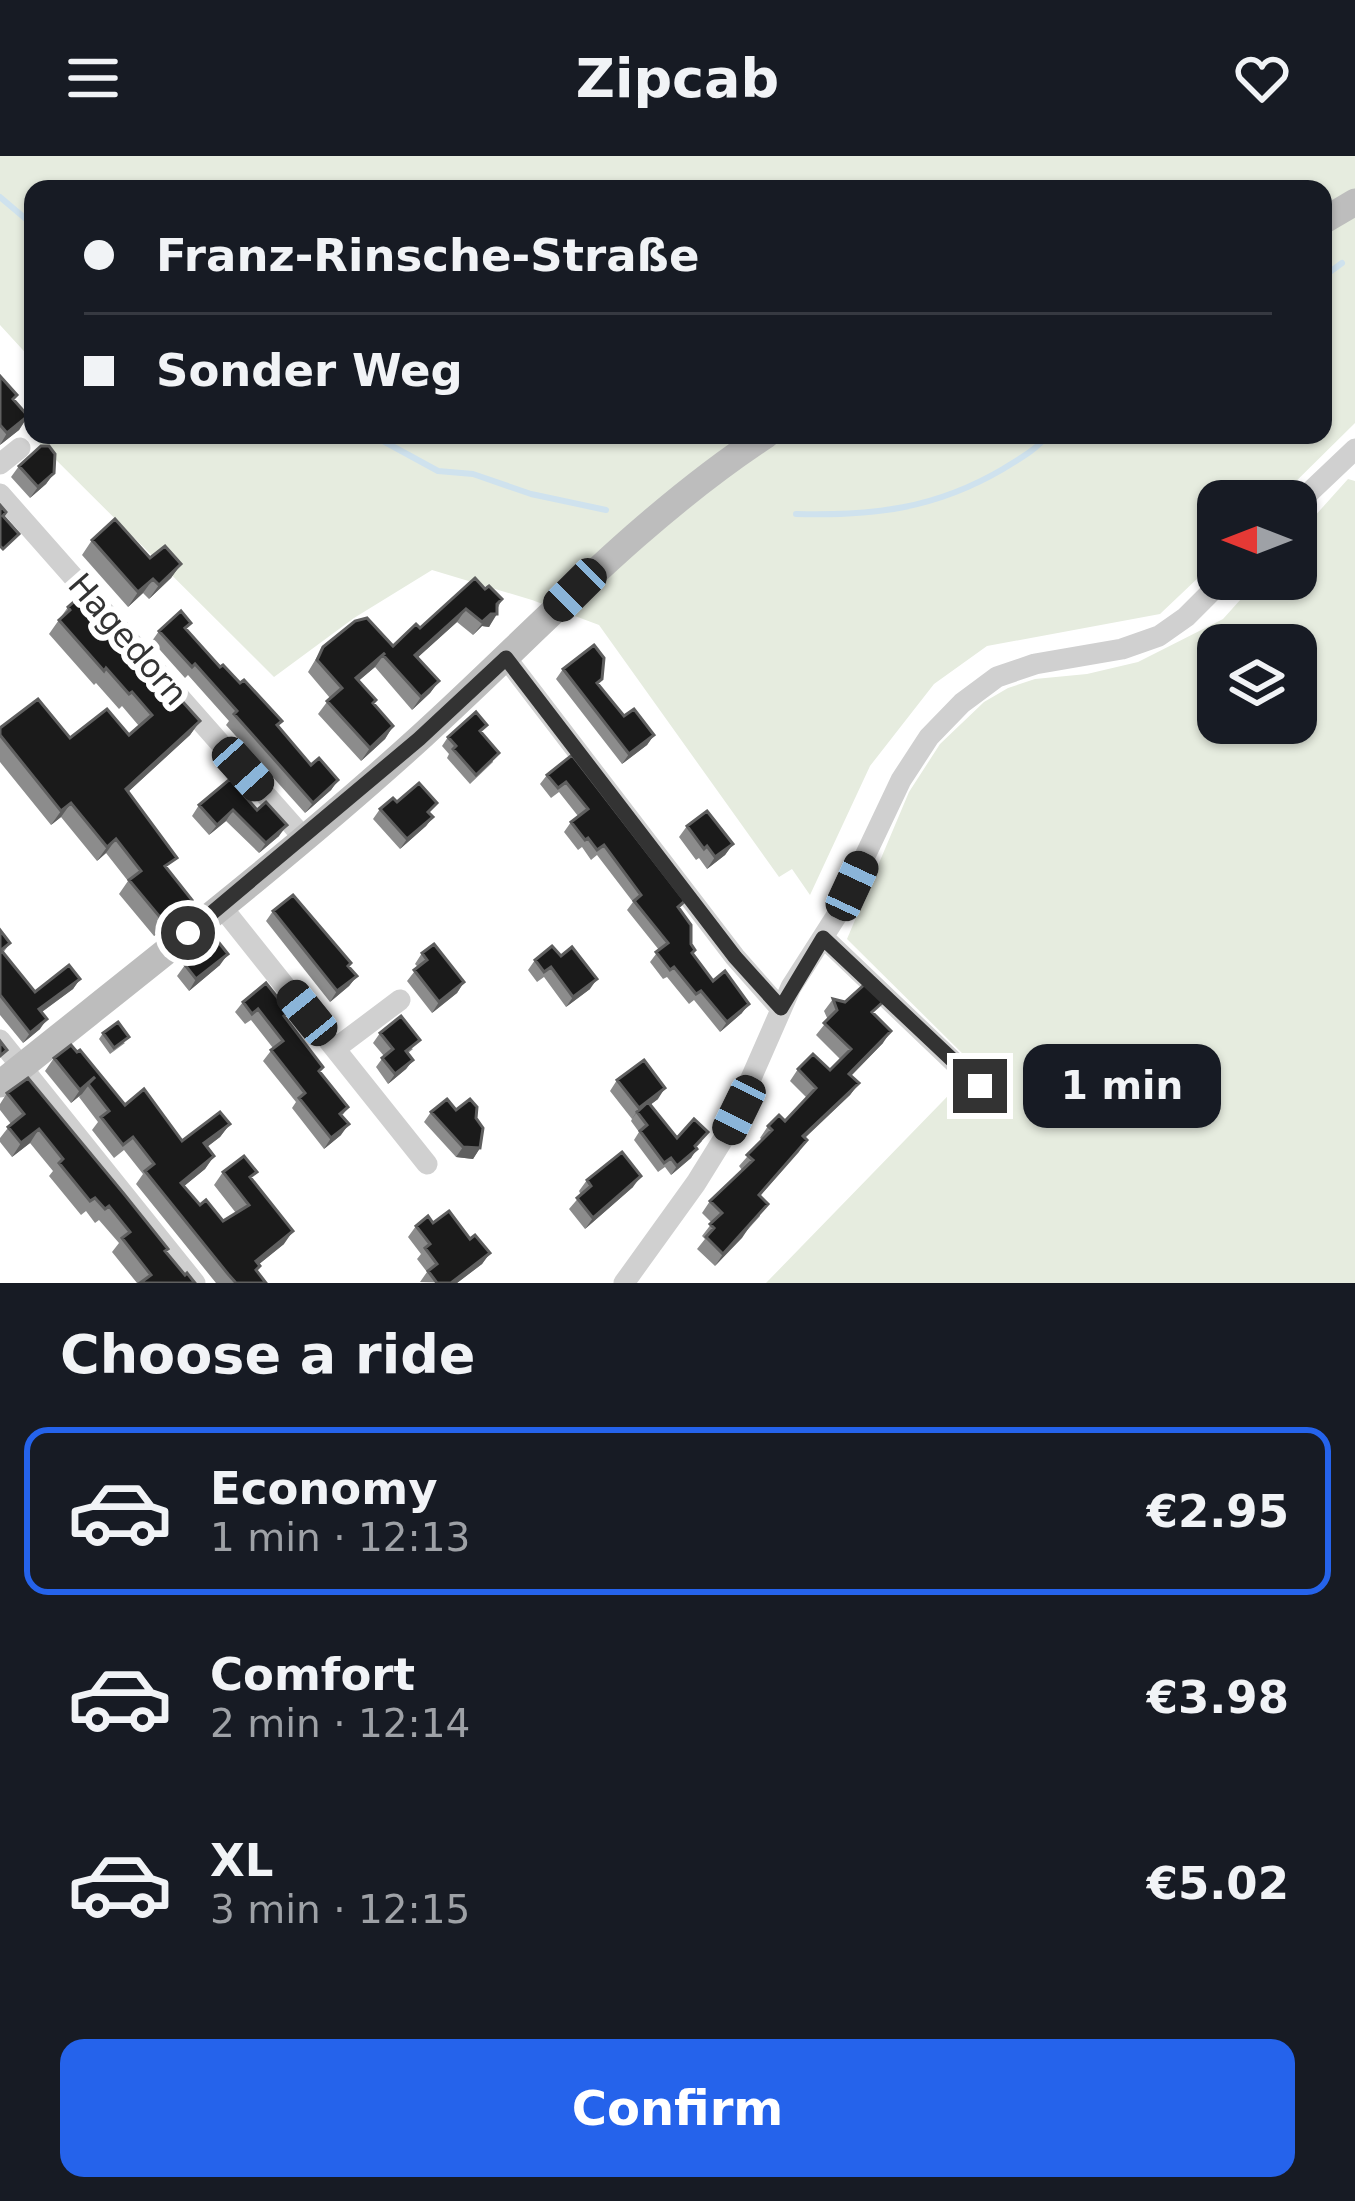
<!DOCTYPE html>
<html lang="en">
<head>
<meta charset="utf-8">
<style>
	body { margin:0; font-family:"DejaVu Sans",sans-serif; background:#242831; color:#f1f3f6; height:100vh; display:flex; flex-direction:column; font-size:45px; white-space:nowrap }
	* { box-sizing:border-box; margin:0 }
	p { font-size:39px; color:#9ea1a6 }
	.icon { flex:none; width:66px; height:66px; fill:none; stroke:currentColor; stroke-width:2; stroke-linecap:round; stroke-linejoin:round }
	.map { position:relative; height:1127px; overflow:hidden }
	.panel { display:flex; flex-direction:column; background:#171b24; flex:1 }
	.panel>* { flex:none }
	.top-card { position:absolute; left:24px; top:24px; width:1308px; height:264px; border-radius:24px; box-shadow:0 3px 9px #0004; display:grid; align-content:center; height:264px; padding:0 60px; background:#171b24 }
	.needle { width:78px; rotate:270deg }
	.fabs { position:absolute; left:1197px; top:324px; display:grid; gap:24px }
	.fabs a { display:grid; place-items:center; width:120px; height:120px; border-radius:24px; background:#171b24; box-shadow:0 3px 9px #0004; font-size:60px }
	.end { position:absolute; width:54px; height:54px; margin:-27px; border:15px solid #333; background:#fff; box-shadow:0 0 0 6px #fff }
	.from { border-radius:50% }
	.bubble { position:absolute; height:84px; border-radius:24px; background:#171b24; box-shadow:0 3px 9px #0004; font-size:39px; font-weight:600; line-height:84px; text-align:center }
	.car { position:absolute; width:36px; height:72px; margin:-36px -18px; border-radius:15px; box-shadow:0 0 9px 3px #0007; background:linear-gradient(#222 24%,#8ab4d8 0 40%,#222 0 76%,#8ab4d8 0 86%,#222 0) }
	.top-card b { display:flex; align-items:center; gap:42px; height:114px; font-size:45px }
	.top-card b+b { border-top:3px solid #363941 }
	.top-card i { width:30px; height:30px; background:#f1f3f6 }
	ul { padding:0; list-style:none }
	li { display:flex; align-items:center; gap:36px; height:168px; margin:0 24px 18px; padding:0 36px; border:6px solid transparent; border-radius:24px }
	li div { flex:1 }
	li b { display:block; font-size:45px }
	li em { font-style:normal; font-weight:600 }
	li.selected { border-color:#2563eb }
	li>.icon { width:108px; height:108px; stroke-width:1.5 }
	h2 { padding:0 60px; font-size:54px; line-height:144px }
	.cta { display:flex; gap:24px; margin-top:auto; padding:24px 60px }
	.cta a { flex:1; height:138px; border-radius:24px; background:#2563eb; color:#fff; font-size:48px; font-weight:600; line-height:138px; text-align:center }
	header { display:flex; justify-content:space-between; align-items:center; height:156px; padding:0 60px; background:#171b24; font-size:54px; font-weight:600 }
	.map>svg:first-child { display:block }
	.green { fill:#e6ecdf; fill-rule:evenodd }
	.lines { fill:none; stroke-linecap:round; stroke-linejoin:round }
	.stream { stroke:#cfe2ee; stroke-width:6 }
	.street { stroke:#d0d0d0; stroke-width:21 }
	.secondary { stroke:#bdbdbd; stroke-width:27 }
	.wall { fill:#8c8c8c }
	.shaded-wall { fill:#5f5f5f }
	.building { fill:#1a1a1a; stroke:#5f5f5f; stroke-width:3 }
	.route { stroke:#333; stroke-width:15 }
	.labels { text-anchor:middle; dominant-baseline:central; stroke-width:12; stroke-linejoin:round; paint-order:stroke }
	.street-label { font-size:33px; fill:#333; stroke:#fff }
</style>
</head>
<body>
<header><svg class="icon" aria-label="menu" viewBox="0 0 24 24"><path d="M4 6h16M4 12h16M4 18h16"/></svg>Zipcab<svg class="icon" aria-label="heart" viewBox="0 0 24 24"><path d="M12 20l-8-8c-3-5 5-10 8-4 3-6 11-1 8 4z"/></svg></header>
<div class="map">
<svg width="1355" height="1127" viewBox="0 0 1355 1127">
	<rect width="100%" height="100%" fill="#fff"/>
	<!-- green -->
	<path class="green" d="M 0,0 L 1355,0 L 1355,267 L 1276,345 L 1218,345 L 1218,403 L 1160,458 L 987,490 L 934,528 L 870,610 L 810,739 L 792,713 L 779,721 L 599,469 L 532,444 L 432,414 L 354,462 L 274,521 L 30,278 L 33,275 L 33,279 L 1323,279 L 1323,33 L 33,33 L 33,205 L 0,169 Z
		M 1348,323 L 1355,325 L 1355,1127 L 766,1127 L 976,911 L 847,783 L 909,636 L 940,588 L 984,546 L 1008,532 L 1035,523 L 1087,518 L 1138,506 L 1223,463 L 1259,423 L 1296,423 L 1296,381 ZM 1218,489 L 1296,489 L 1296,567 L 1218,567 Z"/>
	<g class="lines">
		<!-- stream -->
		<path class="stream" d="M 0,41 L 33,69
			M 1323,121 L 1342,107
			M 372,279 L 438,315 L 473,318 L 531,338 L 606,354
			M 796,358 C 873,360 935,353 1003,313 C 1019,303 1036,294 1048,279"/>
		<!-- street -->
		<path class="street" d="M 0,308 L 20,292
			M 0,338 L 303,681
			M 1296,349 L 1355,293
			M 506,502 L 735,801 L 780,852
			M 221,750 L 427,1008
			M 823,781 L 979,930
			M 0,884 L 195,1127
			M 336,892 L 400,844
			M 624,1127 L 696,1027 L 727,977 L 791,831 L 837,759 L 901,624 L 929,581 L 962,547 L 997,521 L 1035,508 L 1122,493 L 1159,480 L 1186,461 L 1224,423"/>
		<!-- secondary -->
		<path class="secondary" d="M 1323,65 L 1355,46
			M 0,928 C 142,814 288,702 423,579 C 535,477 638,363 766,279"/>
	</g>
	<!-- wall -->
	<path class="wall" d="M 0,220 L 17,239 L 14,244 L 28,260 L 19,274 L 0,289 Z
		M 19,310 L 54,317 L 46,328 L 30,342 L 11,321 Z
		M 92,384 L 150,402 L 181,408 L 171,422 L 149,443 L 143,437 L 128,451 L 82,399 Z
		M 485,433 L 502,443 L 489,471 L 482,470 L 473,479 L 457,466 L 417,502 L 439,525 L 430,537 L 412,554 L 375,511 L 359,524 L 373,548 L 393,570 L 385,583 L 361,605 L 318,558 L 330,542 L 308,516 L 323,491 L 393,490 Z
		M 68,451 L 106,460 L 101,466 L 148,520 L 200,565 L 190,579 L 128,636 L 168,714 L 192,744 L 182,758 L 154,780 L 119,738 L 128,725 L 106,697 L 97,705 L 61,661 L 51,669 L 0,606 L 0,572 L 70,582 L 129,579 L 139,570 L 122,550 L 119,553 L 96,527 L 94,529 L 49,478 Z
		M 191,467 L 186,473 L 278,570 L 311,609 L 338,624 L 331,634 L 305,657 L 226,569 L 229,565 L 188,519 L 185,522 L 152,485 L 159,475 Z
		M 563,513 L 599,528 L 624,560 L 654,579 L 647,589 L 622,608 L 556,523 Z
		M 482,577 L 493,606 L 470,628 L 447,602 L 449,598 L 442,590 L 448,581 Z
		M 572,599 L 685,745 L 679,753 L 691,788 L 695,794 L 693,798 L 713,825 L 742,857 L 720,876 L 694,844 L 689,848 L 667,821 L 663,823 L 650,806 L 659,794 L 627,754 L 633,746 L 597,699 L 591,704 L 582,691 L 578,694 L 564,676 L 571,666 L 578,660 L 559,636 L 551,642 L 540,628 L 547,619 Z
		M 230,623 L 279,680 L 259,697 L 226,665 L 209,679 L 192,660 L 199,649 Z
		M 397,646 L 430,658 L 433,661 L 426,670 L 400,693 L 373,663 L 380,653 Z
		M 687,670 L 733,688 L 725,699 L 707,713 L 699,702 L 696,704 L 679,681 Z
		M 273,755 L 351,807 L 349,811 L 357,820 L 349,830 L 330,846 L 266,765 Z
		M 0,774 L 10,787 L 3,797 L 35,836 L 80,823 L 73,833 L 42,856 L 40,873 L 23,887 L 0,859 Z
		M 422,797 L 464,826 L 457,837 L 432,857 L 407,825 L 418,811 L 415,808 Z
		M 535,804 L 590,833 L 566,851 L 544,821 L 537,826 L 528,814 Z
		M 185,809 L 220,809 L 189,835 L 177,820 Z
		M 833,843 L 874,858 L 883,887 L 851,920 L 859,927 L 850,939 L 805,982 L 799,996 L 760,1040 L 760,1060 L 715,1110 L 697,1093 L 705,1083 L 702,1080 L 712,1067 L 702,1057 L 710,1045 L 742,1014 L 739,1010 L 762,984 L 760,982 L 768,970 L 785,965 L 807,942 L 790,925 L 798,913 L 830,914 L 841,904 L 816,879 L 828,864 L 824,855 Z
		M 243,846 L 285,862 L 323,911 L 320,916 L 348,951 L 342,960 L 341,979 L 324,993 L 292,952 L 296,946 L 263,905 L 273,892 L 251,864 L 245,868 L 235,856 Z
		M 103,877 L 125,887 L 110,898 L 99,883 Z
		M 380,877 L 413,893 L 408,897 L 413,904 L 406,913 L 388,928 L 376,911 L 384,900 L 373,887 Z
		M 54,902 L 182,985 L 230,968 L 220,981 L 207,991 L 214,1000 L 205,1013 L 184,1030 L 200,1049 L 223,1065 L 236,1057 L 214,1029 L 223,1016 L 252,1023 L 284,1088 L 259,1108 L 257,1115 L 266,1127 L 216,1127 L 136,1028 L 143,1018 L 124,994 L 114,1002 L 92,974 L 98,966 L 79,941 L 81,938 L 71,947 L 45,915 Z
		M 617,924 L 658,943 L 650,949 L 677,982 L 702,985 L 696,992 L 691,1002 L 671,1019 L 665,1011 L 658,1016 L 634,984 L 639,976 L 631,965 L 632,963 L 610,935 Z
		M 7,937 L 166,1096 L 185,1119 L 195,1127 L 137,1127 L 112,1096 L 119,1087 L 99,1064 L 95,1067 L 86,1055 L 81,1059 L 49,1020 L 53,1015 L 30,987 L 12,1001 L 0,986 L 0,982 L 11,968 L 0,954 L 0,948 Z
		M 456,954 L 476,962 L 480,992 L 473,1003 L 456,1001 L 424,966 L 431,956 Z
		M 587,1024 L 633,1031 L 585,1073 L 569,1053 L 581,1039 L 579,1035 Z
		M 433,1067 L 470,1083 L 490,1097 L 482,1108 L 457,1127 L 420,1126 L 427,1116 L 417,1103 L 421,1098 L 408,1081 L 416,1070 Z"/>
	<!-- shaded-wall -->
	<path class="shaded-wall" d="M 28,260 L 19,274 L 0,289 L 7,277 Z
		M 54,317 L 46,328 L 30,342 L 38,331 Z
		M 181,408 L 171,422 L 149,443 L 159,429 Z
		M 153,423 L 143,437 L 128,451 L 138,436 Z
		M 502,443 L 491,458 L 497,458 L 489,471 L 482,470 L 473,479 Z
		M 466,453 L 457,466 L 406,512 L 415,499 Z
		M 385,497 L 375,511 L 348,534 L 356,522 Z
		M 439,525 L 430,537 L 412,554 L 421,541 Z
		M 200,565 L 190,579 L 116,647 L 126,633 Z
		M 393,570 L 385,583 L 361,605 L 370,592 Z
		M 654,579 L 647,589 L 622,608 L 629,598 Z
		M 338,624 L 331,634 L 305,657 L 313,647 Z
		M 71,647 L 61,661 L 51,669 L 61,655 Z
		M 233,654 L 226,665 L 209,679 L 217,669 Z
		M 433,661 L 426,670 L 400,693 L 407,683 Z
		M 287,669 L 279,680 L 259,697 L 266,687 Z
		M 116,683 L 106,697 L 97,705 L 107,691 Z
		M 733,688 L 725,699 L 707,713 L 715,701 Z
		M 192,744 L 182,758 L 154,780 L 164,766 Z
		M 228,798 L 220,809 L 189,835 L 196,823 Z
		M 357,820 L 349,830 L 330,846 L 337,835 Z
		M 80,823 L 73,833 L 32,863 L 39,853 Z
		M 597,823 L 590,833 L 566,851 L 573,841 Z
		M 464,826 L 457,837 L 432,857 L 439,846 Z
		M 749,848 L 742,857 L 720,876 L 727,866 Z
		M 47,863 L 40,873 L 23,887 L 30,877 Z
		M 891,875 L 883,887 L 841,930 L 849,918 Z
		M 413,904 L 406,913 L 388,928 L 395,918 Z
		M 95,921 L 82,938 L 71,947 L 80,934 Z
		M 859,927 L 850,939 L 795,991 L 803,980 Z
		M 665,932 L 658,943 L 638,958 L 637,956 L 632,963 L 639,952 Z
		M 230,968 L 220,981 L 195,1000 L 204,987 Z
		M 349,968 L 341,979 L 324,993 L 331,982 Z
		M 39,973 L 30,987 L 12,1001 L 21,987 Z
		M 463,991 L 480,992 L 473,1003 L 456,1001 Z
		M 697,993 L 691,1002 L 671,1019 L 677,1010 Z
		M 214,1000 L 205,1013 L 172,1040 L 181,1027 Z
		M 641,1020 L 633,1031 L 585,1073 L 593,1062 Z
		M 750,1070 L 742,1082 L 715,1110 L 723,1098 Z
		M 293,1075 L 284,1088 L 247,1118 L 256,1105 Z
		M 490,1097 L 482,1108 L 457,1127 L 451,1127 Z"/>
	<!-- building -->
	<path class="building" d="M 0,220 L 17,239 L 13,243 L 28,260 L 7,277 L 0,269 Z
		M 41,290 L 49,290 L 55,298 L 54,317 L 38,331 L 19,310 Z
		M 0,349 L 6,356 L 3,360 L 19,378 L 3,393 L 0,390 Z
		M 115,363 L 150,402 L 165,390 L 181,408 L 159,429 L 153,423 L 138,436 L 92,384 Z
		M 475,422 L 485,433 L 489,430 L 502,443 L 497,448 L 497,458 L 491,458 L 482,466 L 466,453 L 415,499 L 439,525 L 421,541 L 383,499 L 385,497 L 356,522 L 376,544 L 373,547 L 393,570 L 370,592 L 327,545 L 342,532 L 317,504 L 323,491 L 355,465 L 367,462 L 393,490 L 416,468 L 420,472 Z
		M 85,436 L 106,460 L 100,465 L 148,520 L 154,514 L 200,565 L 126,633 L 177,702 L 165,710 L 192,744 L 164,766 L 129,724 L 141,715 L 116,683 L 107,691 L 71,647 L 61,655 L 0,579 L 0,572 L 38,543 L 70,582 L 107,553 L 129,579 L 152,559 L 132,536 L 129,538 L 106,512 L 104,515 L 59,464 L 70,454 L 68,451 Z
		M 181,455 L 191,467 L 185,472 L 220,511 L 223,509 L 240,527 L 244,524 L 282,565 L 277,569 L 311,609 L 319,602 L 338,624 L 313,647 L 234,558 L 237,555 L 195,508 L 192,511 L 159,475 Z
		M 594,489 L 604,502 L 602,523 L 597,527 L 624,560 L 634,553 L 654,579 L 629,598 L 563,513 Z
		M 476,556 L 487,569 L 480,575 L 499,597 L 476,619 L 453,593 L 456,590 L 448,581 Z
		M 572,599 L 685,745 L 678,751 L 691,769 L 691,788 L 695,794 L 692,797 L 713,825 L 725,815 L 749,848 L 727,866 L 701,835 L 696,838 L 674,811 L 670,814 L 656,796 L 668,787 L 634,745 L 641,739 L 604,689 L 597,694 L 588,682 L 585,684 L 571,666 L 588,653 L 566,626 L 558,632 L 547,619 Z
		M 230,623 L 257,654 L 266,646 L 287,669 L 266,687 L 233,654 L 217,669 L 199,649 Z
		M 419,627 L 437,647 L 428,656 L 433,661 L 407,683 L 380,653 L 393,642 L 397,646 Z
		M 707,655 L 733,688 L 715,701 L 707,690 L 704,693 L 687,670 Z
		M 293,739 L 351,807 L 348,810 L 357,820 L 337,835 L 273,755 Z
		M 0,774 L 10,787 L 1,794 L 35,836 L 69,809 L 80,823 L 39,853 L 47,863 L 30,877 L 0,839 Z
		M 216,783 L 228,798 L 196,823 L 185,809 Z
		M 434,788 L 464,826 L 439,846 L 414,814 L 427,804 L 422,797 Z
		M 552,790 L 561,800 L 572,791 L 597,823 L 573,841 L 551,811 L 544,816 L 535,804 Z
		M 266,827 L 289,856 L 284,860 L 323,911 L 319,915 L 348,951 L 340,958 L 349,968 L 331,982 L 299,942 L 305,937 L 271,894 L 283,885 L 258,853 L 252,858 L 243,846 Z
		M 865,828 L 883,846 L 872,856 L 891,875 L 849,918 L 859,927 L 803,980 L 807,984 L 759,1039 L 768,1048 L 723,1098 L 706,1081 L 714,1072 L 710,1068 L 722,1057 L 710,1045 L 753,1004 L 747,999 L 772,974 L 768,970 L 779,959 L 785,965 L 816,932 L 798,913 L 813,898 L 830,914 L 851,893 L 824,867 L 837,854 L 833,843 L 845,846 Z
		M 401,860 L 420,884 L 406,895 L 413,904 L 395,918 L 382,902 L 393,893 L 380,877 Z
		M 118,866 L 129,881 L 114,892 L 103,877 Z
		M 0,885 L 7,894 L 0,900 Z
		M 71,889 L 77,896 L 80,894 L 125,949 L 144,933 L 182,985 L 220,956 L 230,968 L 204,987 L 214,1000 L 181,1027 L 200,1049 L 206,1044 L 223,1065 L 249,1049 L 223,1016 L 244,1000 L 257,1016 L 250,1021 L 293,1075 L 256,1105 L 260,1110 L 256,1114 L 266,1127 L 236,1127 L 228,1118 L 145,1015 L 154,1008 L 133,981 L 123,989 L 101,961 L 109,955 L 88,928 L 95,921 L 80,934 L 54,902 Z
		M 644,904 L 665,932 L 639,952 L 617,924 Z
		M 28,922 L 124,1038 L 168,1093 L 165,1095 L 185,1119 L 187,1117 L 195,1127 L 140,1127 L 151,1119 L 122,1082 L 130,1076 L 109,1050 L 105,1053 L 95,1042 L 90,1045 L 59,1007 L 63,1003 L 39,973 L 21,987 L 8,971 L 24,958 L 7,937 Z
		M 447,943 L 456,954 L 470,943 L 477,951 L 476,962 L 483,972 L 480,992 L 463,991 L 431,956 Z
		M 648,946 L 677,982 L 694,963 L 708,976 L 695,990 L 697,993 L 677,1010 L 671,1002 L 664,1007 L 640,975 L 647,969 L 637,956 Z
		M 622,996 L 641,1020 L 593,1062 L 577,1042 L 591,1030 L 587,1024 Z
		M 449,1055 L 470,1083 L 475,1079 L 490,1097 L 451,1127 L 437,1127 L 428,1115 L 437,1108 L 425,1092 L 430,1088 L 416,1070 L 428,1060 L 433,1067 Z"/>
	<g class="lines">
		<!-- route -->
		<path class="route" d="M 188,777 L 419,583 L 506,502 L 735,801 L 781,852 L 823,782 L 980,930"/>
	</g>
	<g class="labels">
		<!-- street labels -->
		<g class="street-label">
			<text transform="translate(128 483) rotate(49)">Hagedorn</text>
		</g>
	</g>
</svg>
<div class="fabs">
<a><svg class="needle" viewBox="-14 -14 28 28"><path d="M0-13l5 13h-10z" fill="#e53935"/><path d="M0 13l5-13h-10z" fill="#9ea1a6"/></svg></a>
<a><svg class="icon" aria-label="layers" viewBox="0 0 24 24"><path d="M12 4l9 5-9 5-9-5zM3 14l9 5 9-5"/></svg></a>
</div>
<i class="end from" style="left:188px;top:777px"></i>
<i class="end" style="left:980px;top:930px"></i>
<div class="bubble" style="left:1023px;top:888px;width:198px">1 min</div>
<i class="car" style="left:575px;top:434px;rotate:225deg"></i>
<i class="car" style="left:243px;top:613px;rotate:138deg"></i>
<i class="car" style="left:852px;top:730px;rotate:25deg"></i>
<i class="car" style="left:307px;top:857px;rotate:321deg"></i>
<i class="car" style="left:739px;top:954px;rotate:206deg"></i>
<div class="top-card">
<b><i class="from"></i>Franz-Rinsche-Straße</b>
<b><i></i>Sonder Weg</b>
</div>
</div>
<section class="panel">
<h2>Choose a ride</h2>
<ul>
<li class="selected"><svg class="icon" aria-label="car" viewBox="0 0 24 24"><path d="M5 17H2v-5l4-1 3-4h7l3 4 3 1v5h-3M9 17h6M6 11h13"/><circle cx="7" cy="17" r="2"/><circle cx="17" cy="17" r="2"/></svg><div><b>Economy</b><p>1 min · 12:13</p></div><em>€2.95</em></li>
<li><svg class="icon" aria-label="car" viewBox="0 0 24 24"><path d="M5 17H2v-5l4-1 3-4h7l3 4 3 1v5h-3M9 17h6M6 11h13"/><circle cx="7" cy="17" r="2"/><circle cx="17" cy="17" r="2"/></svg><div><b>Comfort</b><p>2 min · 12:14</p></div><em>€3.98</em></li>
<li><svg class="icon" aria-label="car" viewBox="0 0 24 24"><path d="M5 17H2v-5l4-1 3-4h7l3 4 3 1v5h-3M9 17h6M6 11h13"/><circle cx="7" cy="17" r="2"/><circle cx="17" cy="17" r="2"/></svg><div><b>XL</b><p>3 min · 12:15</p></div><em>€5.02</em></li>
</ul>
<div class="cta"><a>Confirm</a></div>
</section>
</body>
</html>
